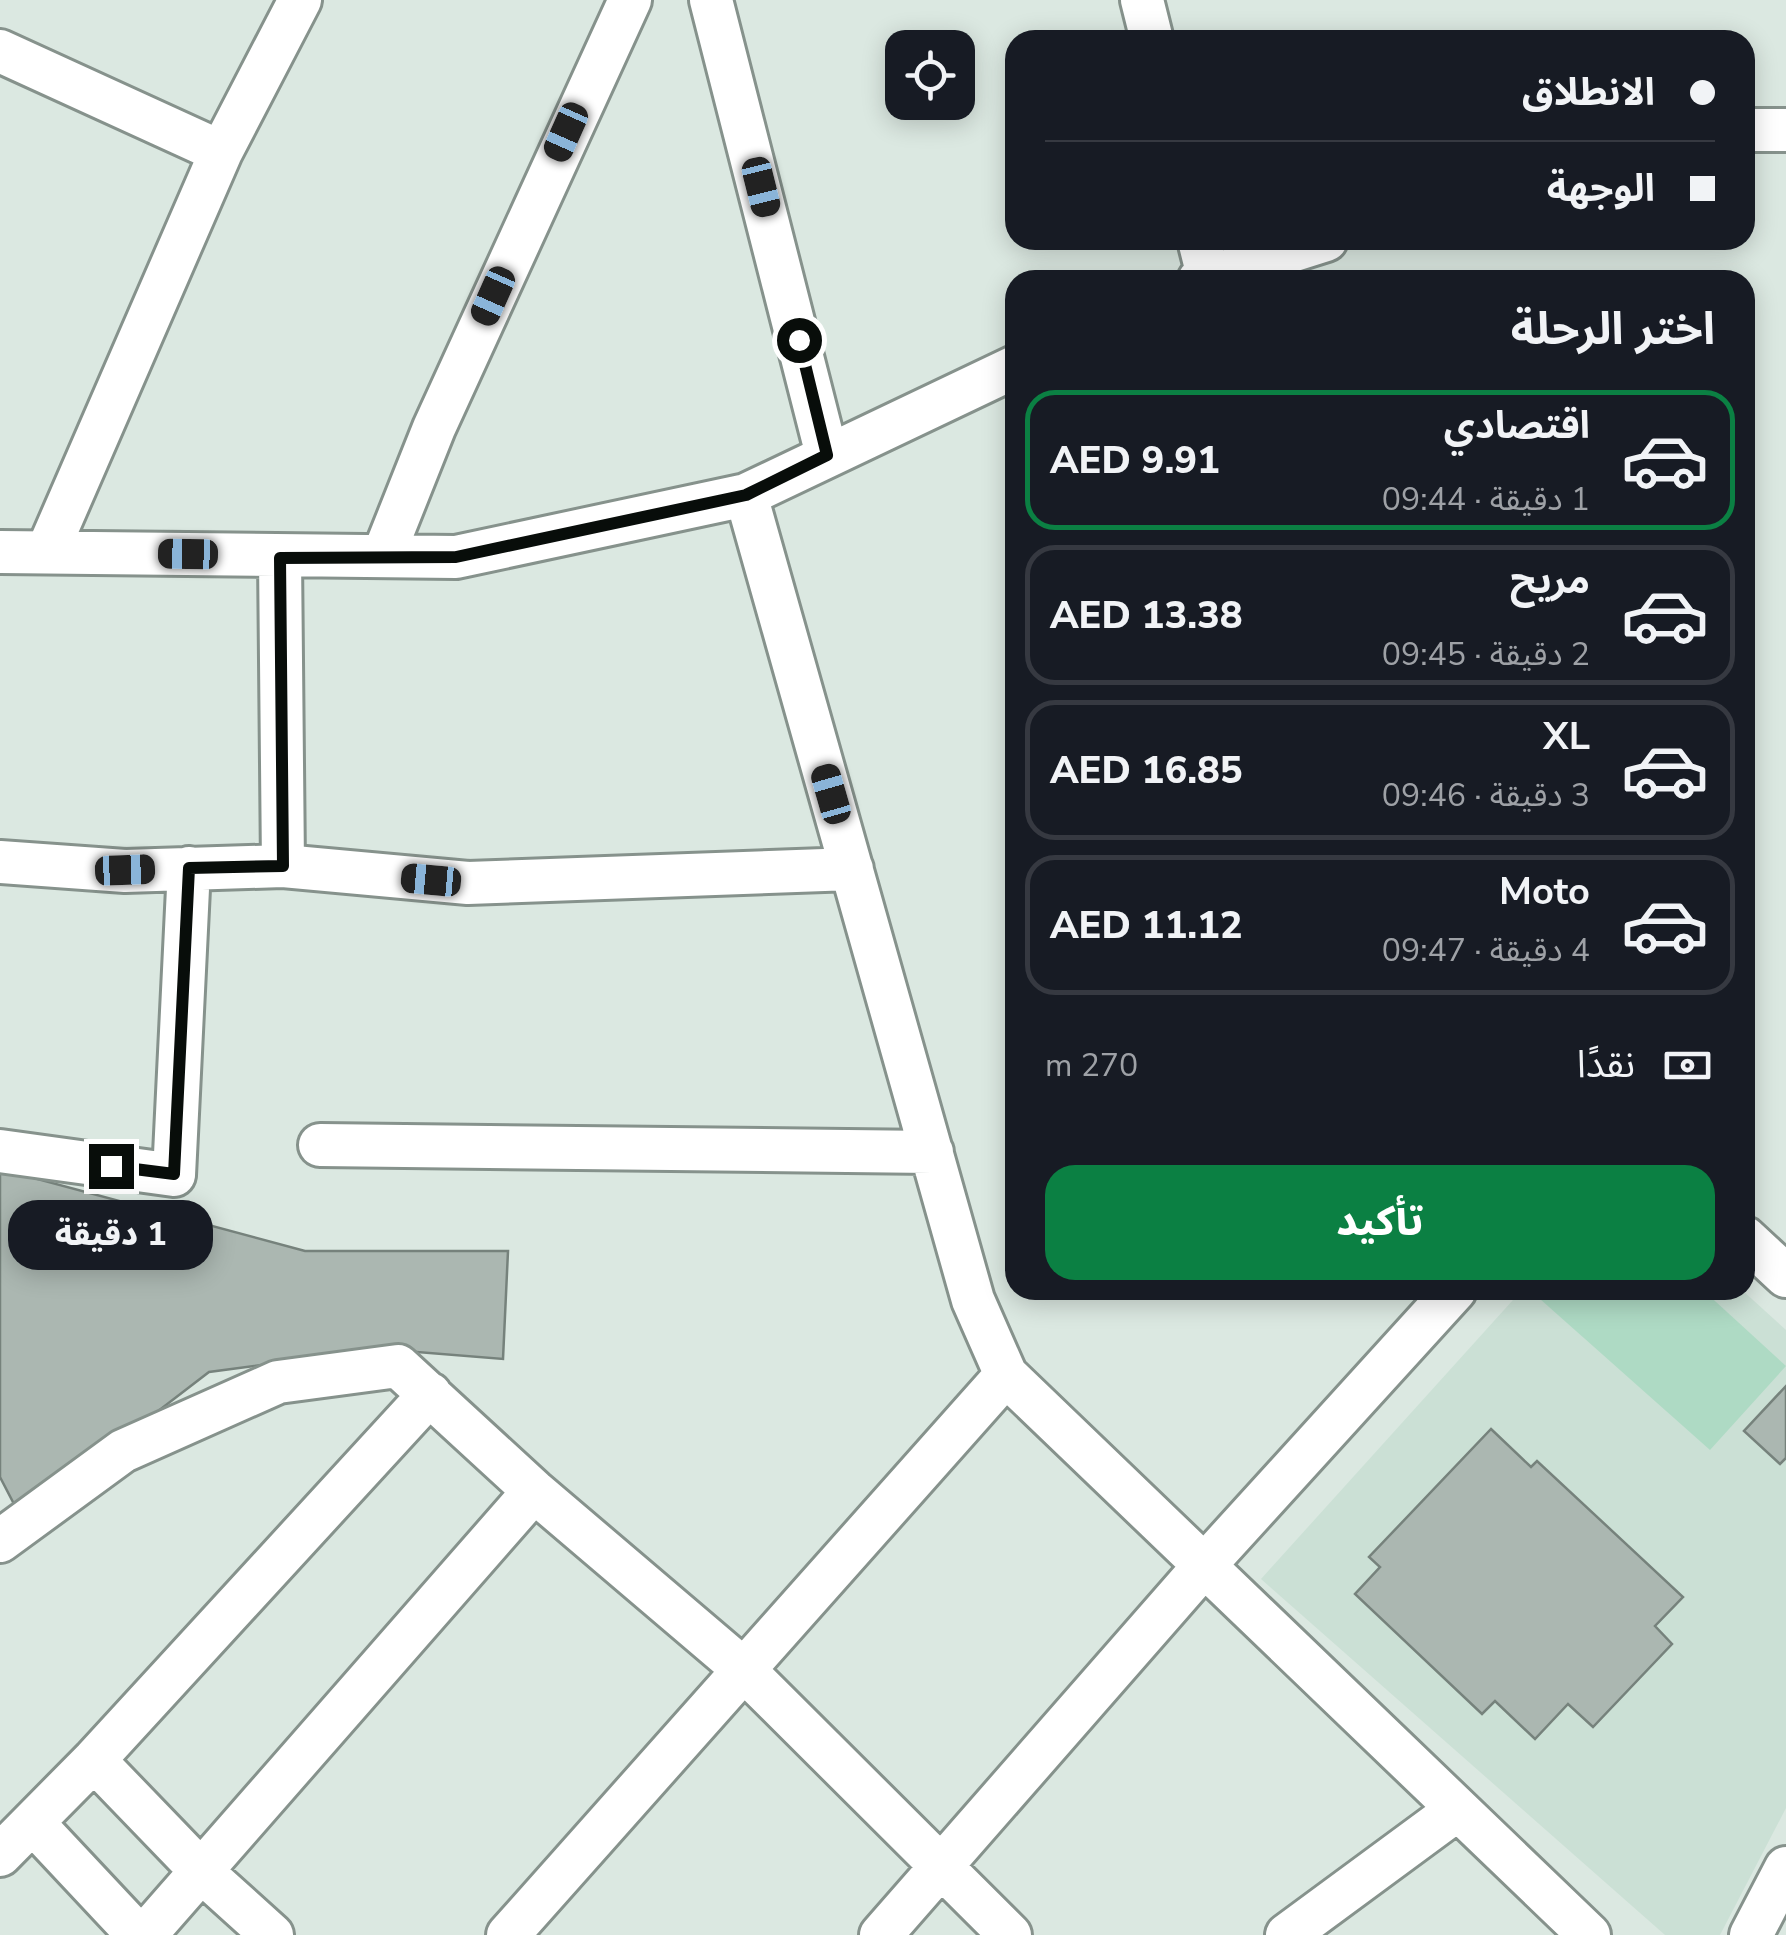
<!DOCTYPE html>
<html lang="ar">
<head>
<meta charset="utf-8">
<style>
	body { margin:0; font-family:"Nunito Sans","Noto Sans Arabic",sans-serif; background:#20242c; color:#f1f3f6; direction:rtl; height:100vh; display:flex; flex-direction:column; font-size:38px; white-space:nowrap }
	* { box-sizing:border-box; margin:0 }
	p { font-size:32px; color:#9ea1a6 }
	.icon { flex:none; width:55px; height:55px; fill:none; stroke:currentColor; stroke-width:2; stroke-linecap:round; stroke-linejoin:round }
	.map { position:relative; flex:1; overflow:hidden; direction:ltr }
	.panel { position:absolute; left:1005px; top:270px; width:750px; height:1030px; display:flex; flex-direction:column; background:#171b24; border-radius:30px; box-shadow:0 5px 25px #0003; direction:rtl }
	.panel>* { flex:none }
	.hud { position:absolute; left:1005px; top:30px; width:750px; height:220px; border-radius:30px; box-shadow:0 5px 25px #0003; direction:rtl; display:grid; align-content:center; height:220px; padding:0 40px; background:#171b24 }
	.controls { position:absolute; left:885px; top:30px; display:grid; gap:20px }
	.controls a { display:grid; place-items:center; width:90px; height:90px; border-radius:20px; background:#171b24; box-shadow:0 5px 25px #0003; font-size:50px }
	.end { position:absolute; width:45px; height:45px; margin:-22px; border:12px solid #080d0a; background:#fff; box-shadow:0 0 0 5px #fff }
	.from { border-radius:50% }
	.bubble { position:absolute; height:70px; border-radius:30px; background:#171b24; box-shadow:0 5px 25px #0003; font-size:32px; font-weight:800; line-height:70px; text-align:center; direction:rtl }
	.car { position:absolute; width:30px; height:60px; margin:-30px -15px; border-radius:12px; box-shadow:0 0 8px 2px #0007; background:linear-gradient(#222 24%,#8ab4d8 0 40%,#222 0 76%,#8ab4d8 0 86%,#222 0) }
	.hud b { display:flex; align-items:center; gap:35px; height:95px; font-size:38px }
	.hud b+b { border-top:2px solid #363941 }
	.hud i { width:25px; height:25px; background:#f1f3f6 }
	ul { padding:0; list-style:none }
	li { display:flex; align-items:center; gap:30px; height:140px; margin:0 20px 15px; padding:0 20px; border:5px solid #363941; border-radius:30px }
	li div { flex:1 }
	li b { display:block; font-size:38px }
	li em { font-style:normal; font-weight:800 }
	li.on { border-color:#0b8043 }
	li>.icon { width:90px; height:90px; stroke-width:1.5 }
	h2 { padding:0 40px; font-size:45px; line-height:120px }
	.pay { display:flex; align-items:center; gap:25px; height:110px; padding:0 40px; font-size:38px }
	.pay p { margin-inline-start:auto }
	.button { display:flex; gap:20px; margin-top:auto; padding:20px 40px }
	.button a { flex:1; height:115px; border-radius:30px; background:#0b8043; color:#fff; font-size:40px; font-weight:800; line-height:115px; text-align:center }
	.map>svg:first-child { display:block }
	.built { fill:#cbe0d5 }
	.green { fill:#aedac4 }
	.building { fill:#abb7b1; stroke:#76827c; stroke-width:2.5 }
	.lines { fill:none; stroke-linecap:round; stroke-linejoin:round }
	.street-casing { stroke:#86928c; stroke-width:48 }
	.street { stroke:#fff; stroke-width:42 }
	.route { stroke:#080d0a; stroke-width:12 }
</style>
</head>
<body>
<div class="map">
<svg width="1786" height="1935" viewBox="0 0 1786 1935">
	<rect width="100%" height="100%" fill="#dbe8e1"/>
	<!-- built -->
	<path class="built" d="M 1522,1290 L 1742,1290 L 1786,1330 L 1786,1808 L 1720,1935 L 1665,1935 L 1261,1579 Z"/>
	<!-- green -->
	<path class="green" d="M 1548,1290 L 1703,1290 L 1786,1366 L 1710,1450 L 1540,1299 Z"/>
	<!-- building -->
	<path class="building" d="M 0,1169 L 305,1251 L 508,1251 L 503,1359 L 380,1349 L 209,1372 L 140,1425 L 14,1504 L 0,1477 Z
		M 1786,1386 L 1786,1458 L 1780,1464 L 1744,1431 Z
		M 1491,1429 L 1531,1467 L 1537,1461 L 1683,1597 L 1655,1626 L 1672,1644 L 1593,1727 L 1568,1704 L 1535,1739 L 1495,1701 L 1482,1714 L 1355,1594 L 1380,1567 L 1369,1557 Z"/>
	<g class="lines">
		<!-- street casing -->
		<g class="street-casing">
			<path id="street" d="M 711,0 L 827,455
				M 1142,0 L 1152,40
				M 0,51 L 221,152
				M 1745,130 L 1786,130
				M 1199,240 L 1208,276
				M 1199,280 L 1326,240
				M 746,495 L 973,1300 L 1006,1375 L 1589,1935
				M 0,552 L 456,557 L 746,495 L 1015,367
				M 47,552 L 221,152 L 300,0
				M 383,556 L 434,428 L 630,0
				M 280,557 L 283,866
				M 0,862 L 125,871 L 283,866 L 468,883 L 852,869
				M 320,1145 L 932,1152
				M 0,1151 L 174,1175 L 189,868
				M 1745,1238 L 1786,1276
				M 0,1541 L 123,1451 L 278,1382 L 398,1366 L 534,1491 L 743,1669 L 1010,1935
				M 94,1760 L 201,1871 L 272,1935
				M 34,1824 L 138,1935
				M 0,1855 L 94,1760 L 430,1394
				M 145,1935 L 534,1491
				M 508,1935 L 1006,1375
				M 881,1935 L 1203,1567 L 1455,1290
				M 1287,1935 L 1458,1809
				M 1751,1935 L 1786,1868"/>
		</g>
		<!-- street -->
		<use href="#street" class="street"/>
	</g>
	<g class="lines">
		<!-- route -->
		<path class="route" d="M 111,1166 L 174,1174 L 189,868 L 283,866 L 280,558 L 456,557 L 746,495 L 827,455 L 799,340"/>
	</g>
</svg>
<div class="controls">
<a><svg class="icon" aria-label="locate" viewBox="0 0 24 24"><circle cx="12" cy="12" r="6"/><path d="M12 2v4M12 18v4M2 12h4M18 12h4"/></svg></a>
</div>
<i class="end from" style="left:799px;top:340px"></i>
<i class="end" style="left:111px;top:1166px"></i>
<div class="bubble" style="left:8px;top:1200px;width:205px">1 دقيقة</div>
<i class="car" style="left:566px;top:132px;rotate:204deg"></i>
<i class="car" style="left:761px;top:187px;rotate:166deg"></i>
<i class="car" style="left:493px;top:296px;rotate:204deg"></i>
<i class="car" style="left:188px;top:554px;rotate:271deg"></i>
<i class="car" style="left:831px;top:794px;rotate:344deg"></i>
<i class="car" style="left:125px;top:870px;rotate:88deg"></i>
<i class="car" style="left:431px;top:880px;rotate:275deg"></i>
<div class="hud">
<b><i class="from"></i>الانطلاق</b>
<b><i></i>الوجهة</b>
</div>
<section class="panel">
<h2>اختر الرحلة</h2>
<ul>
<li class="on"><svg class="icon" aria-label="car" viewBox="0 0 24 24"><path d="M5 17H2v-5l4-1 3-4h7l3 4 3 1v5h-3M9 17h6M6 11h13"/><circle cx="7" cy="17" r="2"/><circle cx="17" cy="17" r="2"/></svg><div><b>اقتصادي</b><p>1 دقيقة · 09:44</p></div><em>AED 9.91</em></li>
<li><svg class="icon" aria-label="car" viewBox="0 0 24 24"><path d="M5 17H2v-5l4-1 3-4h7l3 4 3 1v5h-3M9 17h6M6 11h13"/><circle cx="7" cy="17" r="2"/><circle cx="17" cy="17" r="2"/></svg><div><b>مريح</b><p>2 دقيقة · 09:45</p></div><em>AED 13.38</em></li>
<li><svg class="icon" aria-label="car" viewBox="0 0 24 24"><path d="M5 17H2v-5l4-1 3-4h7l3 4 3 1v5h-3M9 17h6M6 11h13"/><circle cx="7" cy="17" r="2"/><circle cx="17" cy="17" r="2"/></svg><div><b>XL</b><p>3 دقيقة · 09:46</p></div><em>AED 16.85</em></li>
<li><svg class="icon" aria-label="car" viewBox="0 0 24 24"><path d="M5 17H2v-5l4-1 3-4h7l3 4 3 1v5h-3M9 17h6M6 11h13"/><circle cx="7" cy="17" r="2"/><circle cx="17" cy="17" r="2"/></svg><div><b>Moto</b><p>4 دقيقة · 09:47</p></div><em>AED 11.12</em></li>
</ul>
<div class="pay"><svg class="icon" aria-label="cash" viewBox="0 0 24 24"><path d="M3 7h18v10H3z"/><circle cx="12" cy="12" r="2"/></svg>نقدًا<p>270 m</p></div>
<div class="button"><a>تأكيد</a></div>
</section>
</div>
</body>
</html>
